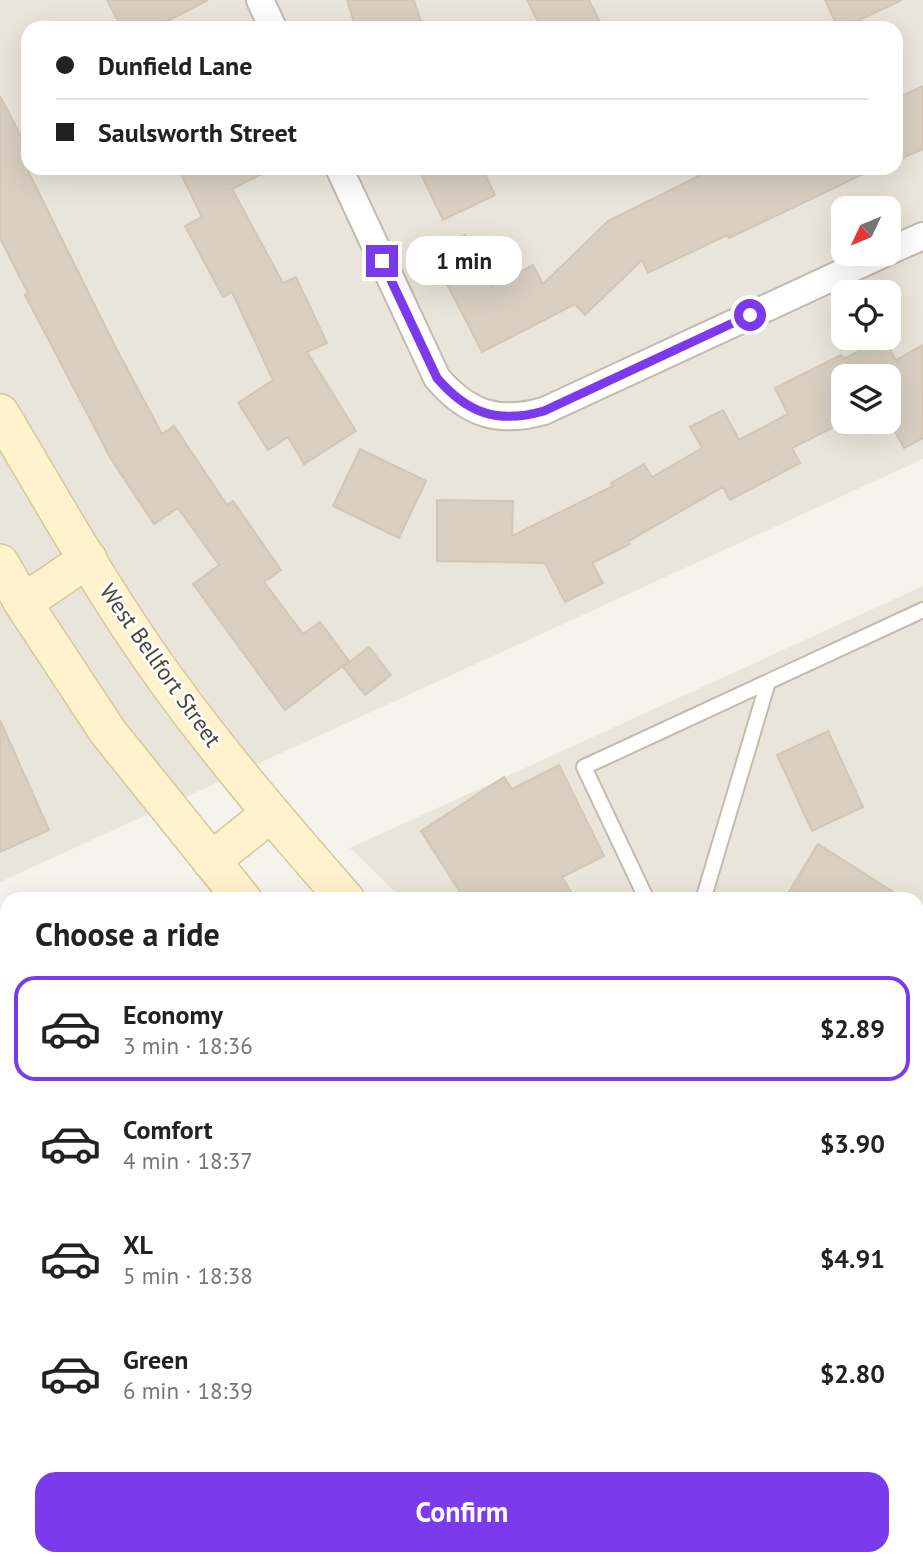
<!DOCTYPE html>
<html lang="en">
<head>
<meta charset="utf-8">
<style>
	body { margin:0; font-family:"PT Sans",sans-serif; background:#f2f2f2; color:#222; height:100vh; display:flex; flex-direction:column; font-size:26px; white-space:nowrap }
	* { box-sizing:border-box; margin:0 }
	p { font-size:23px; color:#767676 }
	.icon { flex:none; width:38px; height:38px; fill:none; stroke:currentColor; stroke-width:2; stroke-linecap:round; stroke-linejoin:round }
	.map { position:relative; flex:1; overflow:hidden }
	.details { position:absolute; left:0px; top:892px; width:924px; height:674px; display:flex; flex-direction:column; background:#fff; border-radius:21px 21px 0 0; box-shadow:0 7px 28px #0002 }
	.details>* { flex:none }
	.guide { position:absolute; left:21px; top:21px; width:882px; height:154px; border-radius:21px; box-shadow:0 7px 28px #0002; display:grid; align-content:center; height:154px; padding:0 35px; background:#fff }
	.needle { width:46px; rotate:226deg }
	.buttons { position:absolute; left:831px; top:196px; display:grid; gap:14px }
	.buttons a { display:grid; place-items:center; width:70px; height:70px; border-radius:14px; background:#fff; box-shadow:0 7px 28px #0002; font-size:35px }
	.end { position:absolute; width:32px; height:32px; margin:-16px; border:9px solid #7c3aed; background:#fff; box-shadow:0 0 0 4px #fff }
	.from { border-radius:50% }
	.bubble { position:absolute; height:49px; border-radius:21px; background:#fff; box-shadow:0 7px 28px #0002; font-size:23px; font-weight:800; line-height:49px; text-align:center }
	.guide b { display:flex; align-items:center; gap:24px; height:66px; font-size:26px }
	.guide b+b { border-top:2px solid #e0e0e0 }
	.guide i { width:18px; height:18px; background:#222 }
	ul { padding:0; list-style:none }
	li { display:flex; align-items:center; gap:21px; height:105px; margin:0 14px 10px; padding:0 21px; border:4px solid transparent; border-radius:21px }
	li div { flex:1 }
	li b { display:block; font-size:26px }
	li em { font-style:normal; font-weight:800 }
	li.on { border-color:#7c3aed }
	li>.icon { width:63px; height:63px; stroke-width:1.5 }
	h2 { padding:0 35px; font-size:32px; line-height:84px }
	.primary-button { display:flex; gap:14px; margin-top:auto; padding:14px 35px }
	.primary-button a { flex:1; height:80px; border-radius:21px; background:#7c3aed; color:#fff; font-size:28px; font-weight:800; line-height:80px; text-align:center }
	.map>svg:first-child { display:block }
	.residential { fill:#eae5da; fill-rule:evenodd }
	.commercial { fill:#f7ead8 }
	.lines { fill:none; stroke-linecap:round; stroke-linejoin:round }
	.river { stroke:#a9d4f2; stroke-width:56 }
	.building { fill:#d8cfc1; stroke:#d3c7b4; stroke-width:2 }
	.lane-casing { stroke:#c2bbae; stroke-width:18 }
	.street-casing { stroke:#c2bbae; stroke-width:30 }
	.secondary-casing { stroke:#d6c79b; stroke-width:40 }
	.lane { stroke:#fff; stroke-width:14 }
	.street { stroke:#fff; stroke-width:26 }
	.secondary { stroke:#fff3cd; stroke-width:37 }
	.route { stroke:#7c3aed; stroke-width:9 }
	.labels { text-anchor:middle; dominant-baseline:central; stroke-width:5; stroke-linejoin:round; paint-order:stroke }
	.street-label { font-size:23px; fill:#4b4439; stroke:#fff }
</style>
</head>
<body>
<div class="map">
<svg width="923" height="1565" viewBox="0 0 923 1565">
	<rect width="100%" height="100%" fill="#f6f3ec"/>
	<!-- residential -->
	<path class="residential" d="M 0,0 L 923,0 L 923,459 L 0,882 ZM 28,28 L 896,28 L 896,168 L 28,168 ZM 844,208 L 889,208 L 889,254 L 844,254 ZM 844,292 L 889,292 L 889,338 L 844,338 ZM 844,376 L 889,376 L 889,422 L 844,422 Z
		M 923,586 L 923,1344 L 917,1340 L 917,900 L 402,899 L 350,848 Z
		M 7,975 L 7,1182 L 0,1169 L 0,979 Z
		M 222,1559 L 654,1559 L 650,1565 L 227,1565 Z"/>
	<!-- commercial -->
	<path class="commercial" d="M 917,1491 L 923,1495 L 923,1565 L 650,1565 L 654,1559 L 917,1559 Z"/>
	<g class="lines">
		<!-- river -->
		<path class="river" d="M 0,1501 L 7,1513
			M 39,1559 L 43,1565"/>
	</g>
	<!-- building -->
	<path class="building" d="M 107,0 L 208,0 L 154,28 L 122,28 Z
		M 347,0 L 414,0 L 423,28 L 356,28 Z
		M 527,0 L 589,0 L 603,28 L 541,28 Z
		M 825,0 L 902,0 L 842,28 L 838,28 Z
		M 923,86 L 923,149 L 896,161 L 896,99 Z
		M 0,96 L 28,150 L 28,168 L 33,168 L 28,171 L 116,348 L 162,434 L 174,426 L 227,505 L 233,501 L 281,570 L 264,582 L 303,634 L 320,622 L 349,661 L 285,710 L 193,584 L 219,565 L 178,508 L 154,524 L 111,459 L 25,295 L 28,293 L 0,238 Z
		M 178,168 L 274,168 L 232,189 L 283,283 L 296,277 L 327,343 L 307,352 L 356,431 L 304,464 L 288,437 L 268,450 L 238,403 L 273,380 L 232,292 L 223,297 L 185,226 L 202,217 Z
		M 418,168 L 482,168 L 495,195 L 443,220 Z
		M 695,168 L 876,168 L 729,238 L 727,235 L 648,273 L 642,260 L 585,315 L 575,304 L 482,352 L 431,253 L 465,235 L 491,287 L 533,265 L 543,284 L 608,221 L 699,176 Z
		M 883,338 L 896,360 L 923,345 L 923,438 L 904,448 L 889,421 L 889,376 L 844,376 L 844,422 L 792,448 L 800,463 L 730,500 L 723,487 L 629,541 L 630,544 L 592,563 L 603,583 L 565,602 L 545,563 L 437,561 L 437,500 L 513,501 L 512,536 L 613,486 L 611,483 L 644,464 L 652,477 L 702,448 L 690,427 L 723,410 L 739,440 L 788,414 L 775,388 L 841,355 L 844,359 Z
		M 360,449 L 426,481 L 399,538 L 333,506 Z
		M 369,647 L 391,675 L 365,695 L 343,667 Z
		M 0,720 L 49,830 L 0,852 Z
		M 828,731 L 863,807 L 812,831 L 777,755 Z
		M 559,765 L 604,856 L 562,877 L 576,900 L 465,900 L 421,831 L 504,777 L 512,789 Z
		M 818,844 L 906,900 L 784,900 Z"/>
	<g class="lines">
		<!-- lane casing -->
		<g class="lane-casing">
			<path id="lane" d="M 647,900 L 584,767 L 923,610
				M 703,900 L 768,682
				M 917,1290 L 923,1286
				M 917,1520 L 923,1509
				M 275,1559 L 279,1565
				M 844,1559 L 854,1565
				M 870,1565 L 873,1559"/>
		</g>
		<!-- street casing -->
		<g class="street-casing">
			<path id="street" d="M 260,0 L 273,28
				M 339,168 L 437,378 C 468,414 498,424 544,411 L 883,254
				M 889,251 L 923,236"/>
		</g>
		<!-- secondary casing -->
		<g class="secondary-casing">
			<path id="secondary" d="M 0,413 C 54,503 105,596 167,681 C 222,757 284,829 346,900
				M 0,563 L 23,603 L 108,732 L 243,900
				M 23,603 L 88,559
				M 211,861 L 270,814
				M 917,1361 L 923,1365
				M 917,1445 L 923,1449"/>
		</g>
		<!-- lane -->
		<use href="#lane" class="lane"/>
		<!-- street -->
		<use href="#street" class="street"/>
		<!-- secondary -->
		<use href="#secondary" class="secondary"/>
	</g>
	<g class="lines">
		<!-- route -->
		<path class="route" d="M 382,261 L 437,378 C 468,414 498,424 544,411 L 750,315"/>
	</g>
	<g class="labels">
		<!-- street labels -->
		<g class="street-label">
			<text transform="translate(161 665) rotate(55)">West Bellfort Street</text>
		</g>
	</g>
</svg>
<div class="buttons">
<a><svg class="needle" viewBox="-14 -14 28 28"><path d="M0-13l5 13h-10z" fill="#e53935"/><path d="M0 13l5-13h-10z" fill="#767676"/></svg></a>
<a><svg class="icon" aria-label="locate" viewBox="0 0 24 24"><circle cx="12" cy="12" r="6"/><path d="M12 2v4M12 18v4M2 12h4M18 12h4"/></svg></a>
<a><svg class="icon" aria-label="layers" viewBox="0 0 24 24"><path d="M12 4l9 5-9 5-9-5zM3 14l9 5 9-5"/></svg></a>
</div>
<i class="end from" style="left:750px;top:315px"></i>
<i class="end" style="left:382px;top:261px"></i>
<div class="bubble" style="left:406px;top:236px;width:116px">1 min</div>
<div class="guide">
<b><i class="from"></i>Dunfield Lane</b>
<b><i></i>Saulsworth Street</b>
</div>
<section class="details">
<h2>Choose a ride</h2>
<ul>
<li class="on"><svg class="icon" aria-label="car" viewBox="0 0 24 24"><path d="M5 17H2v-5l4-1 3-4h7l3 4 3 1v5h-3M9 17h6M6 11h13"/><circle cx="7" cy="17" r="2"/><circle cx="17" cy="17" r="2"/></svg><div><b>Economy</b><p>3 min · 18:36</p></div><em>$2.89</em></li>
<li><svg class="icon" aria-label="car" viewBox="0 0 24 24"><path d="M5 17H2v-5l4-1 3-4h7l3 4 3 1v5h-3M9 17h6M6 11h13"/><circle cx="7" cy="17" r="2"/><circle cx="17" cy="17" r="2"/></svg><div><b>Comfort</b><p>4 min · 18:37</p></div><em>$3.90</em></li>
<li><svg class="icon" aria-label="car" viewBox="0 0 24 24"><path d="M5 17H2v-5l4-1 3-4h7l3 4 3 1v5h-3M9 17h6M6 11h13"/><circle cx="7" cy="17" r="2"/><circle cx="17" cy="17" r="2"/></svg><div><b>XL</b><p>5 min · 18:38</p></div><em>$4.91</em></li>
<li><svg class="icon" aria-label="car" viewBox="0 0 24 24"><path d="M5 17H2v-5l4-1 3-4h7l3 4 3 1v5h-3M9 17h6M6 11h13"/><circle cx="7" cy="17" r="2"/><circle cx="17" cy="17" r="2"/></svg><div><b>Green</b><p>6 min · 18:39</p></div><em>$2.80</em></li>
</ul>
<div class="primary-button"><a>Confirm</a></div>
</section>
</div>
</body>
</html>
